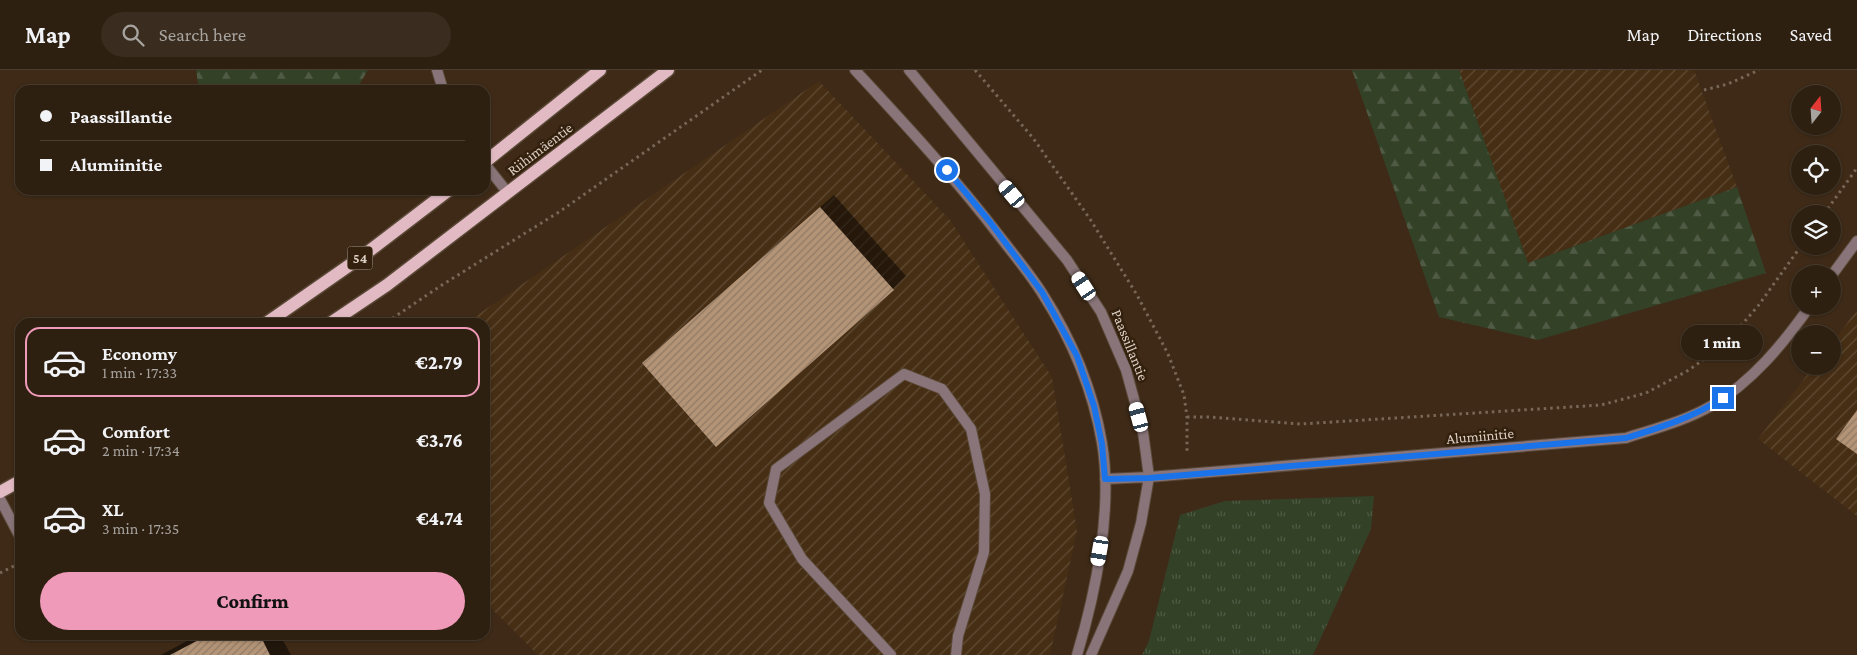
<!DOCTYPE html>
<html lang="en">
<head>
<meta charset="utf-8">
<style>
	body { margin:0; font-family:"Crimson Pro",serif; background:#3a2d1f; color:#f1f3f6; height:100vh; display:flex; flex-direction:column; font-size:19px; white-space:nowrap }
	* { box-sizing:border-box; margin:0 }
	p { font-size:16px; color:#a7a39f }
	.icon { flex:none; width:28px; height:28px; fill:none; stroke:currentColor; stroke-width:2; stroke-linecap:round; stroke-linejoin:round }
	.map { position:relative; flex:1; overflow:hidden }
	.side { position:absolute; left:15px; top:248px; width:475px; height:322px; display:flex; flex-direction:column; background:#2e2011; border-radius:15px; box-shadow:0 1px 4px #0004,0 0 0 1px #493e31 }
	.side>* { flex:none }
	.banner { position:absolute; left:15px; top:15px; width:475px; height:110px; border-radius:15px; box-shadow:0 1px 4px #0004,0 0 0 1px #493e31; display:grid; align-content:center; height:110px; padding:0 25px; background:#2e2011 }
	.needle { width:32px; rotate:17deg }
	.fabs { position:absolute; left:1791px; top:15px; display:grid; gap:10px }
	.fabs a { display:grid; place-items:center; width:50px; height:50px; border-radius:50%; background:#2e2011; box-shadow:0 1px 4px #0004,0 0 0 1px #493e31; font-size:25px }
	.end { position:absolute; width:22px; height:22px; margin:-11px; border:6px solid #1a73e8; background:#fff; box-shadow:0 0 0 2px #fff }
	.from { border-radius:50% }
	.bubble { position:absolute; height:35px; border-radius:18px; background:#2e2011; box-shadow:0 1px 4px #0004,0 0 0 1px #493e31; font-size:16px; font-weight:800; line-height:35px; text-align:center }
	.car { position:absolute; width:15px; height:30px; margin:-15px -8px; border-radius:6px; box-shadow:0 0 4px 1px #0007; background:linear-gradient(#fff 24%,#345 0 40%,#fff 0 76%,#345 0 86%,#fff 0) }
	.banner b { display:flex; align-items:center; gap:18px; height:48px; font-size:19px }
	.banner b+b { border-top:1px solid #493e31 }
	.banner i { width:12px; height:12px; background:#f1f3f6 }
	ul { padding:9px 0 0; list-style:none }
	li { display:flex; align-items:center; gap:15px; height:70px; margin:0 10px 8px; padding:0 15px; border:2px solid transparent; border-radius:15px }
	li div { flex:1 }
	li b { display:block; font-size:19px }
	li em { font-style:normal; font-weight:800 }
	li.current { border-color:#ef9ab8 }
	li>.icon { width:45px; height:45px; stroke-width:1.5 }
	.primary-button { display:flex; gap:10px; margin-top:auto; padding:10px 25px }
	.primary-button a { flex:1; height:58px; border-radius:30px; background:#ef9ab8; color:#111; font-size:20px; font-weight:800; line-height:58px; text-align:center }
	header { display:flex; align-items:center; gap:30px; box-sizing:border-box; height:70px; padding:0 25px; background:#2e2011; border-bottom:1px solid #493e31 }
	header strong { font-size:24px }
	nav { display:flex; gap:28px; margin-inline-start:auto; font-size:18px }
	.search { width:350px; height:45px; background:#3a2d1f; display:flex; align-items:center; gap:12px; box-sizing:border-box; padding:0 18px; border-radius:28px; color:#a7a39f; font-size:19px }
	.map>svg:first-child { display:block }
	.industrial { fill:url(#industrial-furrows) }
	.grass { fill:url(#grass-tufts) }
	.forest { fill:url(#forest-firs) }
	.shadow { fill:#0007 }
	.building { fill:url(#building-hatch) }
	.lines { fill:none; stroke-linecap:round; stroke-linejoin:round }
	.lane-casing { stroke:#5a4836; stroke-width:12 }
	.street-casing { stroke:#5a4836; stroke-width:12 }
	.primary-casing { stroke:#5a4836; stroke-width:15 }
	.path { stroke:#786757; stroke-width:3; stroke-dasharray:2.5 4; stroke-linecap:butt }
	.lane { stroke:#887479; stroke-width:10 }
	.street { stroke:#887479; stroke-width:10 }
	.primary { stroke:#e1bac3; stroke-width:12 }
	.route { stroke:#1a73e8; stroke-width:6 }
	.labels { text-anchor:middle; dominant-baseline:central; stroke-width:5; stroke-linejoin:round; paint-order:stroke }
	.shield { fill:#33200d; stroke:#a99a8d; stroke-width:1 }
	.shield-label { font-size:14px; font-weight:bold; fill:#dccfc4 }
	.street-label { font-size:15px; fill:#dccfc4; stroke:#33200d }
</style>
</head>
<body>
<header>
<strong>Map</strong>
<div class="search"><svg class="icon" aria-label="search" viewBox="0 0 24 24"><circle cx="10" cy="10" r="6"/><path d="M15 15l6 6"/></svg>Search here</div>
<nav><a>Map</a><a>Directions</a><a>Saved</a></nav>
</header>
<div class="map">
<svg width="1857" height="585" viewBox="0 0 1857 585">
	<defs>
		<pattern id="industrial-furrows" width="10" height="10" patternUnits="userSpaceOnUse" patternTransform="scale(1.25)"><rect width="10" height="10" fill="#462e14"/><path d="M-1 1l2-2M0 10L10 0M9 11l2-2" fill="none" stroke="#604b35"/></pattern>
		<pattern id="grass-tufts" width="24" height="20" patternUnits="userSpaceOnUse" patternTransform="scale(1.25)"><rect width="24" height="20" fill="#334127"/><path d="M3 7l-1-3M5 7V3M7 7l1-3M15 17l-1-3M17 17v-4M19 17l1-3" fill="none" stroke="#505b45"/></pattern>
		<pattern id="forest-firs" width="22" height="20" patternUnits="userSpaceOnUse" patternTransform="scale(1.25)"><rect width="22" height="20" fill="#334127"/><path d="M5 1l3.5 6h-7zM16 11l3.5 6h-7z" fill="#505b45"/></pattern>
		<pattern id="building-hatch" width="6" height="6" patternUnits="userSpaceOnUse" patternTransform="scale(1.25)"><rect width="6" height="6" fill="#b39477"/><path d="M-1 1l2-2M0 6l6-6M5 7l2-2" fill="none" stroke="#917a65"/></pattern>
	</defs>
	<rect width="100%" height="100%" fill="#3e2a17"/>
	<!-- industrial -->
	<path class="industrial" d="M 1459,0 L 1694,0 L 1737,117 L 1528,193 Z
		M 819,11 L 950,150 L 1052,307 L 1077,461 L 1050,585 L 538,585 L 485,532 L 485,252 L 467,252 Z
		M 1857,240 L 1857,446 L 1758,369 L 1814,296 L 1832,296 L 1833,272 Z"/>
	<!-- grass -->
	<path class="grass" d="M 1374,426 L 1371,459 L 1313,585 L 1142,585 L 1149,571 L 1180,445 L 1225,431 Z"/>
	<!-- forest -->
	<path class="forest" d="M 196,0 L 368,0 L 356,20 L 199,20 Z
		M 1352,0 L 1459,0 L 1528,193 L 1737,117 L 1766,203 L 1538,270 L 1439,247 Z"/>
	<!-- shadow -->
	<path class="shadow" d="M 834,125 L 906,206 L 893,219 L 657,280 Z
		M 198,565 L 280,565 L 291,585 L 161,585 Z"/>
	<!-- building -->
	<path class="building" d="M 820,137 L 894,220 L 716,377 L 642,293 Z
		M 1857,340 L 1857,384 L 1836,369 Z
		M 208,565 L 260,565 L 270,585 L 170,585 Z"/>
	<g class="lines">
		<!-- lane casing -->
		<g class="lane-casing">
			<path id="lane" d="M 0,429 L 20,467
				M 891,585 L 802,489 L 769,433 L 776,399 L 904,304 L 942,319 L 971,359 L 985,424 L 984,482 L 958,566 L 956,585"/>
		</g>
		<!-- street casing -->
		<g class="street-casing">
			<path id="street" d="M 437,0 L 443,20
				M 855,0 C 906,55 956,109 1001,168 C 1015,186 1030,204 1042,223 C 1071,268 1093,320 1102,373 C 1113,438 1096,522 1077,585
				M 909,0 L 1067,190 L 1101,242 L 1126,300 L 1143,362 L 1149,407 L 1141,453 L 1128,501 L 1091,585
				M 485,94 L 508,123
				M 1832,205 L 1857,171
				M 1105,409 L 1149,407 L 1626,368 C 1654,359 1685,351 1711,336 C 1752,312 1783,274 1810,236"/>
		</g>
		<!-- primary casing -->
		<g class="primary-casing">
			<path id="primary" d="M 485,92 L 600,0
				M 268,252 L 364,185 L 449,120
				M 332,252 L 387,215 L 668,0
				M 0,422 L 20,411"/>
		</g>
		<!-- path -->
		<path class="path" d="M 975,0 L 1033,68 L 1090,149 L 1137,225 L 1168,284 L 1184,325 L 1187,347 L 1187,384
			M 1704,20 L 1728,14 L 1759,0
			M 1824,144 L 1857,98
			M 387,252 L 442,215 L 559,142 L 762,0
			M 1187,347 L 1210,347 L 1301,354 L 1601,335 L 1646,323 L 1689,300 L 1725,274 L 1758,236 L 1801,176
			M 0,503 L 20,493"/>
		<!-- lane -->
		<use href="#lane" class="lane"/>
		<!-- street -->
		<use href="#street" class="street"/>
		<!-- primary -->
		<use href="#primary" class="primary"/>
	</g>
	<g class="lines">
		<!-- route -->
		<path class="route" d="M 947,100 L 990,152 L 1042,222 L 1077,286 L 1094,336 L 1102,374 L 1105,409 L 1149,408 L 1626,368 C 1659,358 1694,347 1723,328"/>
	</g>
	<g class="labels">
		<!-- shield labels -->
		<rect class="shield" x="347.5" y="176.5" width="25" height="23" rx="4"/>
		<g class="shield-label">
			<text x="360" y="188">54</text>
		</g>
		<!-- street labels -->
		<g class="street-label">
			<text transform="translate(540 79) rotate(-37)">Riihimäentie</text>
			<text transform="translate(1130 275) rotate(68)">Paassillantie</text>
			<text transform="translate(1480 366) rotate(-5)">Alumiinitie</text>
		</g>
	</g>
</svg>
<div class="fabs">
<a><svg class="needle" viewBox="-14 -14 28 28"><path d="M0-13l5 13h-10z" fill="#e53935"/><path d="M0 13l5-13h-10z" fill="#a7a39f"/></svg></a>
<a><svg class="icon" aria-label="locate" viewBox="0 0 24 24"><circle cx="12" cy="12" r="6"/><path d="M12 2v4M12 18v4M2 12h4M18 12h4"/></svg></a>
<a><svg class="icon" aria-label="layers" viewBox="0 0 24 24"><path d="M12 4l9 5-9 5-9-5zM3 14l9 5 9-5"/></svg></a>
<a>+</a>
<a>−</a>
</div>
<i class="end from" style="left:947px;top:100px"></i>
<i class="end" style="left:1723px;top:328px"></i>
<div class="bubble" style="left:1681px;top:255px;width:82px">1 min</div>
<i class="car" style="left:1012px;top:124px;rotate:320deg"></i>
<i class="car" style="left:1084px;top:216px;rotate:327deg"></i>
<i class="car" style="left:1139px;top:347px;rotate:345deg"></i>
<i class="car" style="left:1100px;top:481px;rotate:190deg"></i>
<div class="banner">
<b><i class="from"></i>Paassillantie</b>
<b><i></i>Alumiinitie</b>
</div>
<section class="side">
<ul>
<li class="current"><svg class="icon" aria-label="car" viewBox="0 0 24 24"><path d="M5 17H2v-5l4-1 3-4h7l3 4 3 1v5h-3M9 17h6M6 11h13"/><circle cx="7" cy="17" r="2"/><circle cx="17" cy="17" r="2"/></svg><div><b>Economy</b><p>1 min · 17:33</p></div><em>€2.79</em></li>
<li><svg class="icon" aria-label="car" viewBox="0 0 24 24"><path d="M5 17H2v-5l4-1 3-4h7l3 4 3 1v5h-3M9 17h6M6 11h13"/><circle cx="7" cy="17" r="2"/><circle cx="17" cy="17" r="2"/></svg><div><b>Comfort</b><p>2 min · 17:34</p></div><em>€3.76</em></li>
<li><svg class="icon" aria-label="car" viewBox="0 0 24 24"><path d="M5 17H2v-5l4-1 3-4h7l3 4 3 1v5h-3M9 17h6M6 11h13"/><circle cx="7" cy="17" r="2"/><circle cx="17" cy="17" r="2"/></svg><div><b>XL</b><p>3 min · 17:35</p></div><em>€4.74</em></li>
</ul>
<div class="primary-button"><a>Confirm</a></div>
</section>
</div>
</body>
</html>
